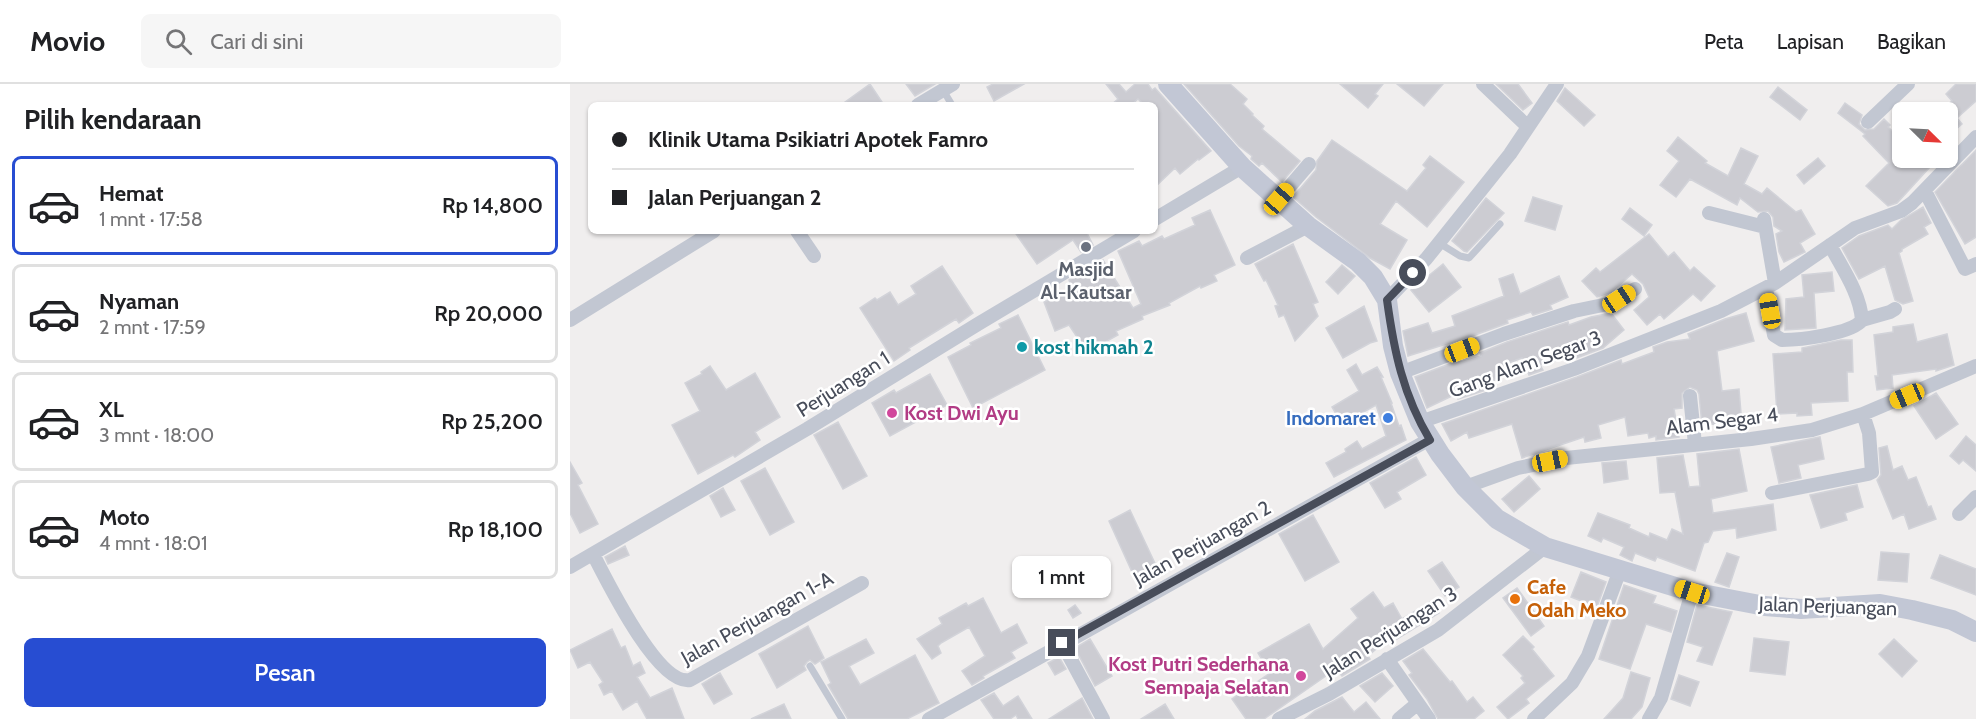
<!DOCTYPE html>
<html lang="id">
<head>
<meta charset="utf-8">
<style>
	body { margin:0; font-family:Cabin,sans-serif; background:#f6f6f6; color:#202124; height:100vh; display:flex; flex-direction:column; font-size:22px; white-space:nowrap }
	* { box-sizing:border-box; margin:0 }
	p { font-size:20px; color:#757577 }
	.icon { flex:none; width:33px; height:33px; fill:none; stroke:currentColor; stroke-width:2; stroke-linecap:round; stroke-linejoin:round }
	.map { position:relative; flex:1; overflow:hidden }
	.details { display:flex; flex-direction:column; background:#fff; width:570px }
	.details>* { flex:none }
	.top-card { position:absolute; left:18px; top:18px; width:570px; height:132px; border-radius:9px; box-shadow:0 2px 4px #0004; display:grid; align-content:center; height:132px; padding:0 24px; background:#fff }
	.needle { width:39px; rotate:114deg }
	.tools { position:absolute; left:1322px; top:18px; display:grid; gap:12px }
	.tools a { display:grid; place-items:center; width:66px; height:66px; border-radius:9px; background:#fff; box-shadow:0 2px 4px #0004; font-size:30px }
	.end { position:absolute; width:27px; height:27px; margin:-14px; border:8px solid #484d5a; background:#fff; box-shadow:0 0 0 3px #fff }
	.from { border-radius:50% }
	.bubble { position:absolute; height:42px; border-radius:9px; background:#fff; box-shadow:0 2px 4px #0004; font-size:20px; font-weight:600; line-height:42px; text-align:center }
	.car { position:absolute; width:18px; height:36px; margin:-18px -9px; border-radius:8px; box-shadow:0 0 4px 2px #0007; background:linear-gradient(#f5c518 24%,#345 0 40%,#f5c518 0 76%,#345 0 86%,#f5c518 0) }
	.top-card b { display:flex; align-items:center; gap:21px; height:57px; font-size:22px }
	.top-card b+b { border-top:2px solid #e0e0e0 }
	.top-card i { width:15px; height:15px; background:#202124 }
	ul { padding:0; list-style:none }
	li { display:flex; align-items:center; gap:18px; height:99px; margin:0 12px 9px; padding:0 12px; border:3px solid #e0e0e0; border-radius:9px }
	li div { flex:1 }
	li b { display:block; font-size:22px }
	li em { font-style:normal; font-weight:600 }
	li.active { border-color:#274dd2 }
	li>.icon { width:54px; height:54px; stroke-width:1.5 }
	h2 { padding:0 24px; font-size:27px; line-height:72px }
	.action { display:flex; gap:12px; margin-top:auto; padding:12px 24px }
	.action a { flex:1; height:69px; border-radius:9px; background:#274dd2; color:#fff; font-size:24px; font-weight:600; line-height:69px; text-align:center }
	header { display:flex; align-items:center; gap:36px; box-sizing:border-box; height:84px; padding:0 30px; background:#fff; border-bottom:2px solid #e0e0e0 }
	header strong { font-size:28px }
	nav { display:flex; gap:33px; margin-inline-start:auto; font-size:21px }
	.search { width:420px; height:54px; background:#f6f6f6; display:flex; align-items:center; gap:15px; box-sizing:border-box; padding:0 21px; border-radius:9px; color:#757577; font-size:22px }
	main { display:flex; flex:1; min-height:0 }
	.map>svg:first-child { display:block }
	.building { fill:#ccccd2; stroke:#d2d3d9; stroke-width:1.5 }
	.lines { fill:none; stroke-linecap:round; stroke-linejoin:round }
	.lane { stroke:#c2c7d2; stroke-width:7 }
	.street { stroke:#c2c7d2; stroke-width:14 }
	.secondary { stroke:#c2c7d5; stroke-width:20 }
	.route { stroke:#484d5a; stroke-width:8 }
	.worship-dot { fill:#6b7280; stroke:#fff; stroke-width:2 }
	.culture-dot { fill:#0f9aa8; stroke:#fff; stroke-width:2 }
	.hotel-dot { fill:#d1479c; stroke:#fff; stroke-width:2 }
	.shop-dot { fill:#3f7fe0; stroke:#fff; stroke-width:2 }
	.food-dot { fill:#e8710a; stroke:#fff; stroke-width:2 }
	.labels { text-anchor:middle; dominant-baseline:central; stroke-width:5; stroke-linejoin:round; paint-order:stroke }
	.worship-label { font-size:20px; font-weight:bold; fill:#5b616d; stroke:#fff }
	.culture-label { font-size:20px; font-weight:bold; fill:#0d838f; stroke:#fff; text-anchor:start }
	.street-label { font-size:20px; fill:#484d5a; stroke:#fff }
	.hotel-label { font-size:20px; font-weight:bold; fill:#b23c85; stroke:#fff; text-anchor:start }
	.shop-label { font-size:20px; font-weight:bold; fill:#366cbe; stroke:#fff; text-anchor:end }
	.food-label { font-size:20px; font-weight:bold; fill:#c56008; stroke:#fff; text-anchor:start }
</style>
</head>
<body>
<header>
<strong>Movio</strong>
<div class="search"><svg class="icon" aria-label="search" viewBox="0 0 24 24"><circle cx="10" cy="10" r="6"/><path d="M15 15l6 6"/></svg>Cari di sini</div>
<nav><a>Peta</a><a>Lapisan</a><a>Bagikan</a></nav>
</header>
<main>
<section class="details">
<h2>Pilih kendaraan</h2>
<ul>
<li class="active"><svg class="icon" aria-label="car" viewBox="0 0 24 24"><path d="M5 17H2v-5l4-1 3-4h7l3 4 3 1v5h-3M9 17h6M6 11h13"/><circle cx="7" cy="17" r="2"/><circle cx="17" cy="17" r="2"/></svg><div><b>Hemat</b><p>1 mnt · 17:58</p></div><em>Rp 14,800</em></li>
<li><svg class="icon" aria-label="car" viewBox="0 0 24 24"><path d="M5 17H2v-5l4-1 3-4h7l3 4 3 1v5h-3M9 17h6M6 11h13"/><circle cx="7" cy="17" r="2"/><circle cx="17" cy="17" r="2"/></svg><div><b>Nyaman</b><p>2 mnt · 17:59</p></div><em>Rp 20,000</em></li>
<li><svg class="icon" aria-label="car" viewBox="0 0 24 24"><path d="M5 17H2v-5l4-1 3-4h7l3 4 3 1v5h-3M9 17h6M6 11h13"/><circle cx="7" cy="17" r="2"/><circle cx="17" cy="17" r="2"/></svg><div><b>XL</b><p>3 mnt · 18:00</p></div><em>Rp 25,200</em></li>
<li><svg class="icon" aria-label="car" viewBox="0 0 24 24"><path d="M5 17H2v-5l4-1 3-4h7l3 4 3 1v5h-3M9 17h6M6 11h13"/><circle cx="7" cy="17" r="2"/><circle cx="17" cy="17" r="2"/></svg><div><b>Moto</b><p>4 mnt · 18:01</p></div><em>Rp 18,100</em></li>
</ul>
<div class="action"><a>Pesan</a></div>
</section>
<div class="map">
<svg width="1406" height="635" viewBox="0 0 1406 635">
	<rect width="100%" height="100%" fill="#f0eeee"/>
	<!-- building -->
	<path class="building" d="M 300,0 L 314,21 L 271,21 Z
		M 336,0 L 365,0 L 345,12 Z
		M 423,0 L 454,0 L 424,17 L 417,3 Z
		M 536,0 L 549,0 L 556,8 L 565,0 L 578,0 L 582,6 L 585,4 L 641,67 L 629,76 L 628,75 L 610,90 L 605,84 L 585,103 L 585,21 L 574,21 L 568,15 L 561,21 L 541,21 L 548,15 Z
		M 614,0 L 660,0 L 677,15 L 673,20 L 683,30 L 682,31 L 694,42 L 692,45 L 730,77 L 712,98 L 692,79 L 689,82 L 681,75 L 682,72 L 669,62 Z
		M 770,0 L 813,0 L 805,10 L 808,12 L 798,24 Z
		M 827,0 L 873,0 L 854,22 Z
		M 926,0 L 948,0 L 962,19 L 953,26 Z
		M 1386,0 L 1406,0 L 1406,17 L 1387,34 L 1392,40 L 1377,53 L 1377,28 L 1368,28 L 1382,17 L 1376,10 Z
		M 1208,3 L 1237,26 L 1230,36 L 1200,13 Z
		M 995,4 L 1025,31 L 1014,42 L 987,17 Z
		M 1275,19 L 1292,31 L 1289,40 L 1295,46 L 1304,45 L 1314,35 L 1320,41 L 1318,43 L 1332,56 L 1332,74 L 1347,74 L 1359,84 L 1327,119 L 1318,122 L 1296,102 L 1319,79 L 1293,52 L 1295,50 L 1268,29 Z
		M 1108,53 L 1137,77 L 1135,79 L 1158,92 L 1171,64 L 1188,72 L 1174,100 L 1192,110 L 1197,104 L 1226,128 L 1231,126 L 1245,150 L 1230,159 L 1235,168 L 1214,178 L 1209,168 L 1206,150 L 1212,147 L 1204,142 L 1203,133 L 1198,127 L 1188,128 L 1170,114 L 1167,121 L 1120,95 L 1106,113 L 1090,101 L 1109,77 L 1097,67 Z
		M 762,56 L 837,107 L 856,84 L 853,81 L 860,72 L 894,98 L 857,143 L 826,117 L 810,140 L 837,156 L 820,185 L 800,174 L 746,133 L 723,113 L 746,86 L 747,77 Z
		M 1406,66 L 1406,153 L 1395,160 L 1365,108 Z
		M 1248,74 L 1255,82 L 1234,100 L 1227,91 Z
		M 963,113 L 992,122 L 985,146 L 955,137 Z
		M 916,114 L 934,129 L 897,168 L 894,167 L 882,157 Z
		M 1353,123 L 1361,139 L 1354,143 L 1358,150 L 1332,165 L 1332,167 L 1329,169 L 1343,217 L 1333,220 L 1325,216 L 1315,182 L 1289,195 L 1272,164 L 1289,152 L 1318,141 L 1322,145 L 1331,136 Z
		M 1060,124 L 1082,141 L 1074,152 L 1052,135 Z
		M 640,126 L 665,181 L 644,191 L 647,197 L 631,204 L 630,202 L 599,219 L 600,221 L 572,232 L 573,235 L 546,247 L 548,251 L 517,268 L 499,241 L 485,247 L 474,218 L 503,206 L 499,196 L 533,176 L 563,224 L 571,220 L 548,167 L 569,157 L 572,162 L 592,152 L 594,155 L 625,141 L 622,134 Z
		M 444,147 L 516,147 L 523,161 L 511,168 L 503,156 L 467,180 Z
		M 1079,150 L 1098,173 L 1104,168 L 1120,187 L 1124,183 L 1145,202 L 1131,217 L 1123,210 L 1094,235 L 1090,230 L 1077,241 L 1064,226 L 1079,213 L 1073,200 L 1062,190 L 1041,208 L 1027,213 L 1012,197 L 1026,184 L 1030,188 Z
		M 723,160 L 748,218 L 743,220 L 748,232 L 725,257 L 714,231 L 709,233 L 705,222 L 708,221 L 696,196 L 694,197 L 685,180 Z
		M 873,180 L 891,203 L 859,228 L 841,206 Z
		M 772,181 L 785,192 L 768,210 L 756,198 Z
		M 372,182 L 403,229 L 389,239 L 386,235 L 339,264 L 340,266 L 324,277 L 290,224 L 305,214 L 307,216 L 320,208 L 328,221 L 346,210 L 341,202 Z
		M 1262,188 L 1264,207 L 1244,209 L 1246,244 L 1215,246 L 1216,215 L 1234,213 L 1232,191 Z
		M 943,190 L 950,210 L 989,192 L 998,213 L 980,221 L 982,225 L 963,231 L 961,228 L 937,236 L 938,239 L 905,251 L 838,272 L 833,247 L 858,239 L 862,249 L 885,242 L 882,232 L 934,212 L 929,195 Z
		M 794,222 L 807,257 L 800,259 L 773,274 L 756,244 Z
		M 1041,229 L 1054,246 L 1033,264 L 996,278 L 995,274 L 970,281 L 973,286 L 959,291 L 952,274 L 933,281 L 937,291 L 923,297 L 925,303 L 888,315 L 886,310 L 857,324 L 845,293 L 890,276 L 891,278 L 911,272 L 910,269 L 937,258 L 998,238 L 999,241 L 1021,233 Z
		M 1176,229 L 1184,257 L 1147,267 L 1152,307 L 1169,305 L 1172,341 L 1161,342 L 1160,339 L 1132,341 L 1129,310 L 1127,306 L 1120,303 L 1112,309 L 1112,324 L 1104,325 L 1109,353 L 1086,356 L 1086,352 L 1079,354 L 1078,349 L 1058,352 L 1055,333 L 1028,341 L 1031,354 L 1015,358 L 1014,353 L 952,374 L 942,340 L 899,354 L 897,348 L 881,357 L 872,340 L 1007,293 L 1051,276 L 1052,280 L 1084,268 L 1083,263 L 1097,258 L 1120,255 L 1118,250 L 1155,235 Z
		M 448,231 L 475,286 L 403,324 L 378,273 L 401,261 L 400,259 L 431,244 L 429,240 Z
		M 1343,240 L 1347,258 L 1377,250 L 1384,281 L 1366,287 L 1366,285 L 1322,291 L 1323,304 L 1307,306 L 1305,292 L 1308,292 L 1304,251 L 1323,248 L 1323,243 Z
		M 1271,256 L 1282,256 L 1283,288 L 1277,288 L 1278,317 L 1241,319 L 1242,331 L 1227,332 L 1227,329 L 1207,330 L 1203,270 L 1232,268 L 1232,264 Z
		M 786,280 L 792,291 L 807,283 L 813,293 L 811,293 L 822,319 L 821,319 L 829,342 L 831,341 L 836,356 L 764,393 L 756,379 L 776,368 L 775,365 L 787,357 L 792,365 L 816,352 L 806,321 L 772,340 L 762,323 L 789,307 L 777,286 Z
		M 140,282 L 156,306 L 185,289 L 210,333 L 185,348 L 190,356 L 165,373 L 163,371 L 128,390 L 102,341 L 130,327 L 115,299 L 132,290 L 131,288 Z
		M 360,290 L 377,321 L 320,352 L 302,319 L 324,306 L 326,309 Z
		M 1366,309 L 1388,340 L 1366,355 L 1344,322 Z
		M 268,338 L 297,392 L 273,405 L 244,351 Z
		M 1396,352 L 1406,361 L 1406,387 L 1393,376 L 1389,380 L 1380,372 Z
		M 1250,353 L 1254,375 L 1228,381 L 1231,394 L 1209,399 L 1201,363 Z
		M 1317,362 L 1323,386 L 1332,382 L 1338,396 L 1346,393 L 1358,423 L 1361,422 L 1366,435 L 1339,445 L 1334,430 L 1323,435 L 1307,396 L 1311,391 L 1309,364 Z
		M 1169,365 L 1177,407 L 1141,415 L 1143,429 L 1203,420 L 1206,446 L 1167,454 L 1166,444 L 1143,447 L 1138,458 L 1134,459 L 1125,487 L 1087,473 L 1085,477 L 1065,469 L 1062,477 L 1050,471 L 1054,463 L 1033,454 L 1031,458 L 1018,452 L 1028,429 L 1060,441 L 1059,444 L 1079,453 L 1080,449 L 1097,456 L 1102,445 L 1113,450 L 1105,408 L 1090,409 L 1087,374 L 1113,371 L 1119,403 L 1130,402 L 1127,370 Z
		M 846,373 L 856,391 L 827,408 L 831,415 L 815,424 L 800,399 Z
		M 1056,377 L 1058,395 L 1034,399 L 1032,379 Z
		M 0,378 L 12,399 L 8,401 L 28,440 L 10,449 L 0,429 Z
		M 195,384 L 224,438 L 200,451 L 171,397 Z
		M 959,392 L 970,405 L 944,428 L 932,415 Z
		M 1287,401 L 1293,423 L 1275,429 L 1277,436 L 1251,444 L 1240,411 Z
		M 153,404 L 165,426 L 151,433 L 140,412 Z
		M 560,426 L 589,488 L 567,499 L 539,437 Z
		M 743,431 L 769,478 L 735,497 L 709,450 Z
		M 55,462 L 59,471 L 38,480 L 35,473 Z
		M 1311,468 L 1339,470 L 1337,498 L 1308,496 Z
		M 1157,469 L 1169,473 L 1159,503 L 1145,498 Z
		M 1370,471 L 1406,485 L 1406,511 L 1361,494 Z
		M 872,478 L 889,503 L 875,512 L 858,487 Z
		M 1011,488 L 1036,498 L 1027,523 L 1001,513 Z
		M 1054,501 L 1086,512 L 1083,519 L 1107,527 L 1101,548 L 1076,540 L 1060,585 L 1029,575 Z
		M 947,504 L 974,542 L 961,552 L 933,514 Z
		M 803,508 L 814,524 L 823,519 L 832,535 L 862,517 L 869,529 L 827,555 L 824,550 L 798,572 L 800,575 L 772,592 L 766,585 L 694,635 L 676,635 L 662,615 L 700,589 L 688,569 L 739,540 L 753,565 L 788,534 L 781,525 Z
		M 413,514 L 431,549 L 447,540 L 457,559 L 441,568 L 445,574 L 413,592 L 414,594 L 402,601 L 392,587 L 415,572 L 399,543 L 371,559 L 368,562 L 371,569 L 362,575 L 347,555 L 372,540 L 369,534 L 396,519 L 398,522 Z
		M 505,521 L 511,529 L 503,534 L 498,526 Z
		M 1127,521 L 1162,528 L 1142,581 L 1127,577 L 1133,563 L 1117,558 Z
		M 238,542 L 254,574 L 245,580 L 240,576 L 237,578 L 234,582 L 236,586 L 207,604 L 189,570 Z
		M 42,545 L 51,564 L 55,562 L 63,582 L 70,578 L 75,589 L 67,593 L 80,614 L 102,604 L 114,635 L 77,635 L 67,617 L 53,626 L 42,607 L 34,611 L 29,601 L 33,598 L 20,578 L 8,584 L 0,566 Z
		M 953,552 L 964,563 L 962,565 L 984,592 L 956,615 L 959,619 L 938,635 L 927,623 L 955,599 L 951,594 L 953,592 L 933,571 Z
		M 1184,554 L 1219,558 L 1215,591 L 1180,587 Z
		M 296,555 L 304,569 L 279,582 L 290,601 L 345,571 L 369,619 L 337,635 L 278,635 L 258,601 L 261,599 L 251,578 Z
		M 520,555 L 542,592 L 525,602 L 505,564 Z
		M 1324,555 L 1347,577 L 1332,593 L 1309,570 Z
		M 853,565 L 880,598 L 882,597 L 897,618 L 903,613 L 914,627 L 904,635 L 868,635 L 857,615 L 839,591 L 842,589 L 833,577 Z
		M 489,573 L 496,585 L 485,591 L 478,579 Z
		M 1061,588 L 1080,594 L 1072,623 L 1061,635 L 1034,635 L 1053,614 Z
		M 150,589 L 162,610 L 144,620 L 132,600 Z
		M 812,589 L 823,602 L 805,618 L 790,602 Z
		M 1109,591 L 1129,598 L 1120,622 L 1101,615 Z
		M 424,609 L 433,622 L 448,612 L 462,635 L 448,635 L 446,631 L 440,635 L 424,635 L 411,616 Z
		M 772,613 L 784,628 L 796,618 L 810,635 L 735,635 L 745,627 Z
		M 512,614 L 523,635 L 479,635 Z
		M 214,620 L 221,635 L 181,635 Z
		M 595,620 L 604,635 L 571,635 Z"/>
	<g class="lines">
		<!-- lane -->
		<path class="lane" d="M 373,6 L 382,21
			M 869,159 L 890,172 L 899,174 L 930,140
			M 240,582 L 272,635"/>
		<!-- street -->
		<path class="street" d="M 913,0 L 957,42
			M 348,21 L 383,0
			M 1298,38 L 1338,0
			M 1355,107 L 1395,185 L 1406,180
			M 709,115 L 739,80
			M 1139,129 L 1195,143
			M 585,135 L 672,83
			M 1194,135 L 1205,199
			M 227,147 L 244,172
			M 1260,161 C 1272,184 1290,209 1292,236
			M 677,174 L 738,142
			M 1196,204 L 1204,251 L 1212,256 C 1229,256 1282,250 1292,236 L 1320,228 L 1325,225
			M 817,216 L 856,175 L 940,70 L 987,0
			M 0,236 L 144,147
			M 830,289 L 934,250 L 1004,227 L 1038,220 L 1065,205
			M 1120,312 L 1125,360
			M 850,338 L 1004,285 L 1151,227 L 1205,199 L 1285,144 L 1331,127 L 1342,119 L 1406,53
			M 895,403 L 948,384 L 996,374 L 1181,355 L 1242,346 L 1293,330 L 1406,282
			M 1202,409 L 1298,390 L 1302,388 L 1299,349 L 1293,330
			M 1389,430 L 1406,413
			M 23,470 C 36,495 88,602 120,596 L 292,499
			M 0,483 L 237,345 L 408,240 L 564,147
			M 492,559 L 533,635
			M 817,575 L 859,635
			M 359,635 L 860,355
			M 709,635 L 759,610 L 868,546 L 975,463
			M 829,635 L 847,620
			M 964,635 L 1002,599 L 1018,572 L 1050,486
			M 1079,635 L 1091,614 L 1122,508"/>
		<!-- secondary -->
		<path class="secondary" d="M 598,0 L 672,83 L 738,142 L 788,178 L 803,193 L 817,216 L 823,262 L 830,289 L 850,338 L 870,370 L 895,403 L 927,435 L 975,463 L 1122,508 L 1195,522 L 1231,525 L 1310,520 L 1342,526 L 1382,536 L 1406,548"/>
	</g>
	<g class="lines">
		<!-- route -->
		<path class="route" d="M 492,559 L 860,356 C 833,311 824,267 817,216 L 843,189"/>
	</g>
	<!-- markers -->
	<circle class="worship-dot" cx="516" cy="163" r="6"/>
	<circle class="culture-dot" cx="452" cy="263" r="6"/>
	<g class="hotel-dot">
		<circle cx="322" cy="329" r="6"/>
		<circle cx="731" cy="592" r="6"/>
	</g>
	<circle class="shop-dot" cx="818" cy="334" r="6"/>
	<circle class="food-dot" cx="945" cy="515" r="6"/>
	<g class="labels">
		<!-- worship labels -->
		<g class="worship-label">
			<text x="516" y="185">Masjid<tspan x="516" dy="23">Al-Kautsar</tspan></text>
		</g>
		<!-- culture labels -->
		<g class="culture-label">
			<text x="464" y="263">kost hikmah 2</text>
		</g>
		<!-- street labels -->
		<g class="street-label">
			<text transform="translate(955 280) rotate(-20)">Gang Alam Segar 3</text>
			<text transform="translate(273 300) rotate(-32)">Perjuangan 1</text>
			<text transform="translate(1152 337) rotate(-7)">Alam Segar 4</text>
			<text transform="translate(632 459) rotate(-29)">Jalan Perjuangan 2</text>
			<text transform="translate(1258 522) rotate(2)">Jalan Perjuangan</text>
			<text transform="translate(187 534) rotate(-29)">Jalan Perjuangan 1-A</text>
			<text transform="translate(820 548) rotate(-32)">Jalan Perjuangan 3</text>
		</g>
		<!-- hotel labels -->
		<g class="hotel-label">
			<text x="334" y="329">Kost Dwi Ayu</text>
			<text x="719" y="580" text-anchor="end">Kost Putri Sederhana<tspan x="719" dy="23">Sempaja Selatan</tspan></text>
		</g>
		<!-- shop labels -->
		<g class="shop-label">
			<text x="806" y="334">Indomaret</text>
		</g>
		<!-- food labels -->
		<g class="food-label">
			<text x="957" y="503">Cafe<tspan x="957" dy="23">Odah Meko</tspan></text>
		</g>
	</g>
</svg>
<div class="tools">
<a><svg class="needle" viewBox="-14 -14 28 28"><path d="M0-13l5 13h-10z" fill="#e53935"/><path d="M0 13l5-13h-10z" fill="#757577"/></svg></a>
</div>
<i class="end from" style="left:843px;top:189px"></i>
<i class="end" style="left:492px;top:559px"></i>
<div class="bubble" style="left:442px;top:472px;width:99px">1 mnt</div>
<i class="car" style="left:709px;top:115px;rotate:41deg"></i>
<i class="car" style="left:1049px;top:215px;rotate:57deg"></i>
<i class="car" style="left:1200px;top:227px;rotate:350deg"></i>
<i class="car" style="left:892px;top:266px;rotate:69deg"></i>
<i class="car" style="left:1337px;top:312px;rotate:247deg"></i>
<i class="car" style="left:980px;top:377px;rotate:78deg"></i>
<i class="car" style="left:1122px;top:508px;rotate:288deg"></i>
<div class="top-card">
<b><i class="from"></i>Klinik Utama Psikiatri Apotek Famro</b>
<b><i></i>Jalan Perjuangan 2</b>
</div>
</div>
</main>
</body>
</html>
